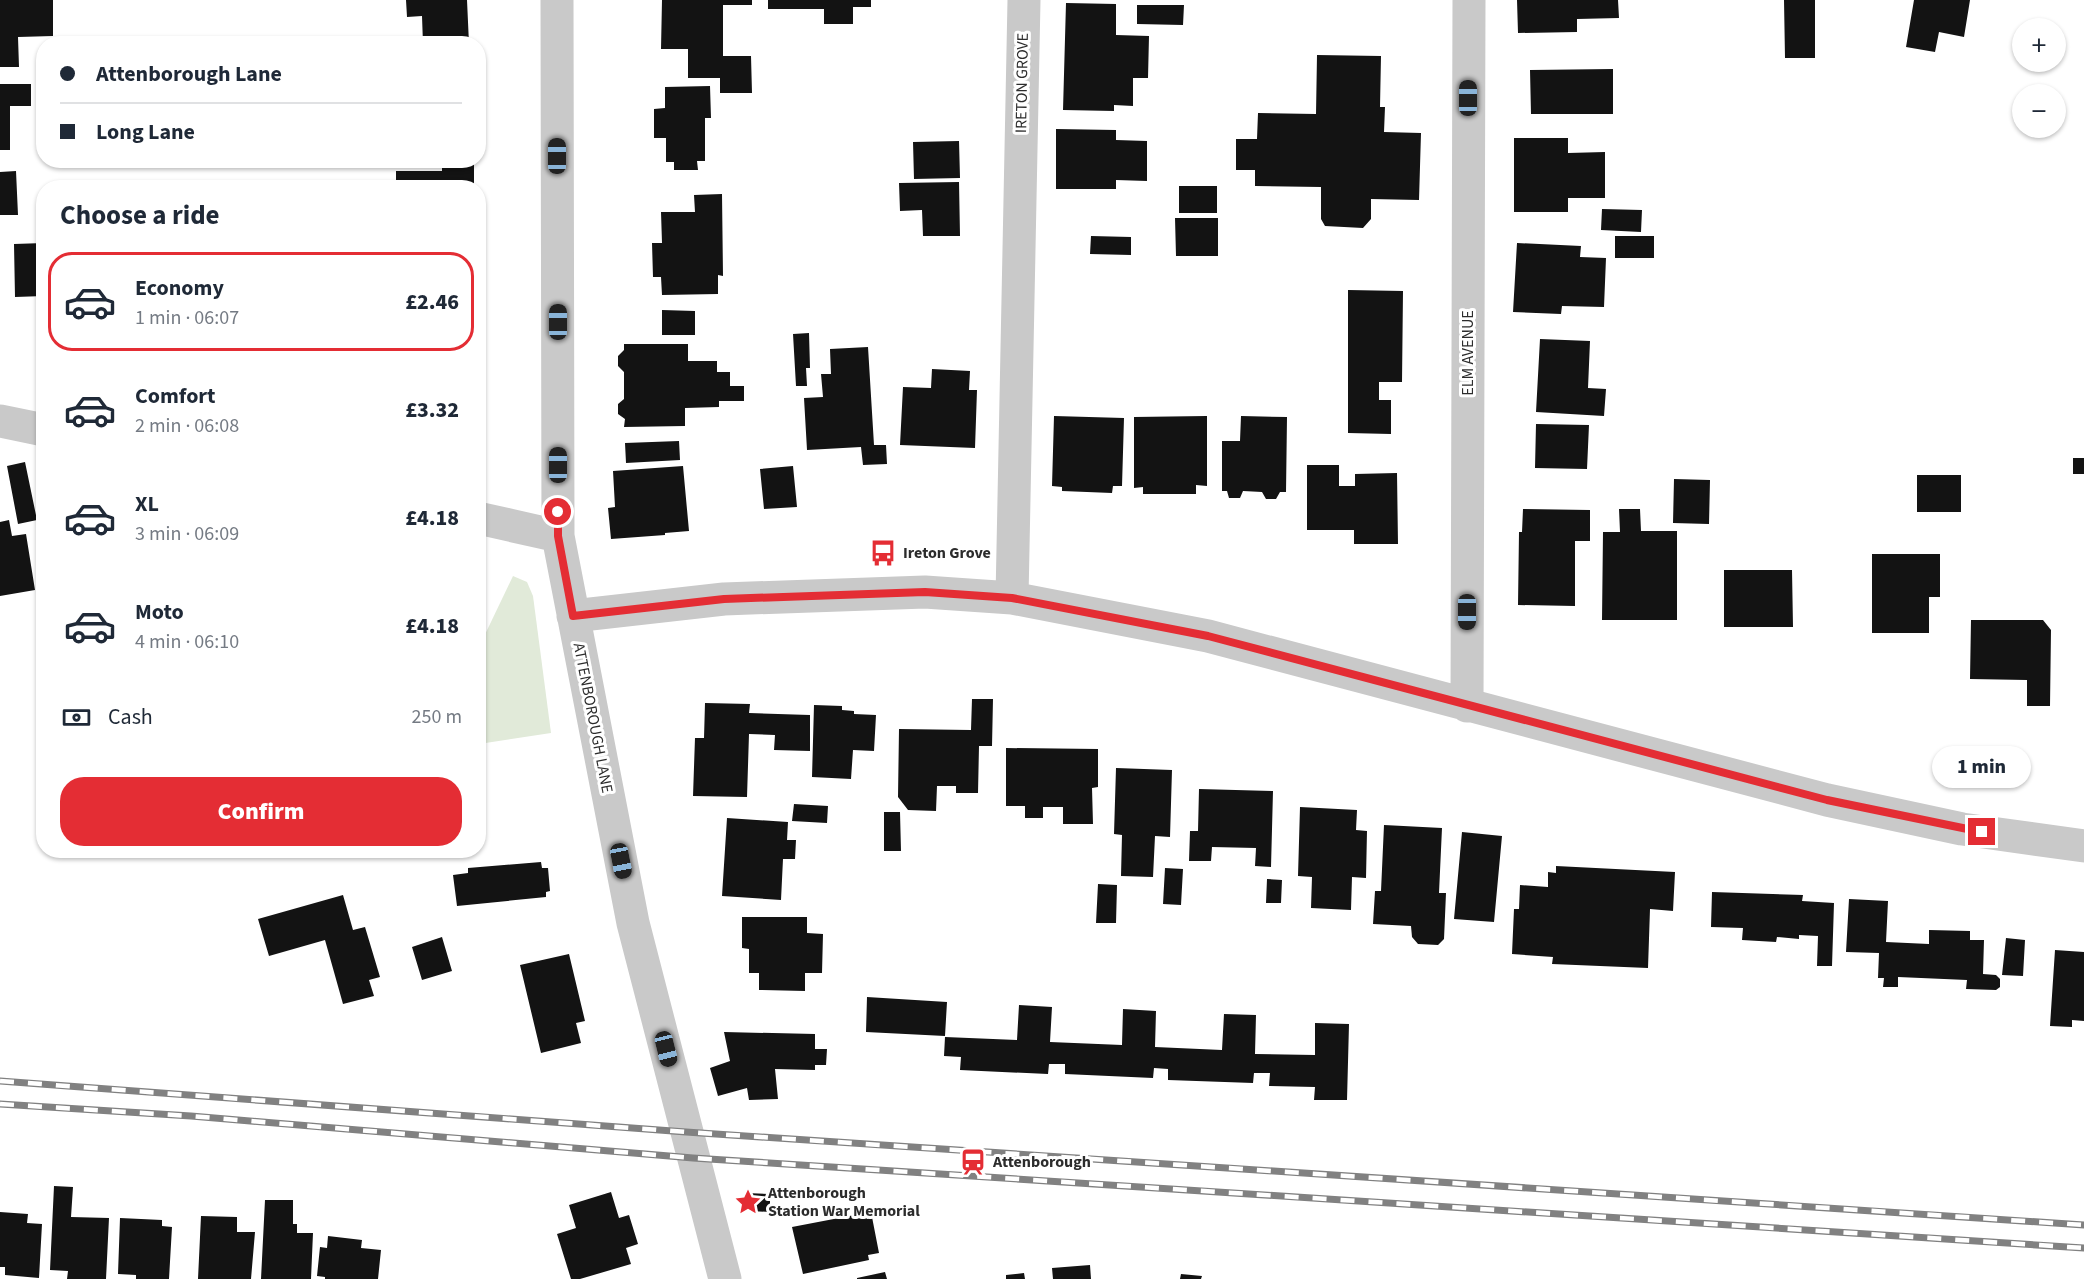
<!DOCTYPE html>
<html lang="en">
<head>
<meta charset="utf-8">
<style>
	body { margin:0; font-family:"Source Sans 3",sans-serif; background:#f2f2f3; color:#1f2937; height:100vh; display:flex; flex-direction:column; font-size:22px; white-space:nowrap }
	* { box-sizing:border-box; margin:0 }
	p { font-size:20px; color:#747a83 }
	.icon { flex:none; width:33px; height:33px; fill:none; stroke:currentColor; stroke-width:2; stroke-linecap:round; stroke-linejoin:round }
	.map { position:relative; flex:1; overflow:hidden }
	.drawer { position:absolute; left:36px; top:180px; width:450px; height:678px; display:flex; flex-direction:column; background:#fff; border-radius:24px; box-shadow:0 2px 4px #0004 }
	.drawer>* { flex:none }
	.top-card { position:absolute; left:36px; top:36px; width:450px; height:132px; border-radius:24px; box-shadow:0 2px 4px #0004; display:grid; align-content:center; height:132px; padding:0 24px; background:#fff }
	.controls { position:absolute; left:2012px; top:18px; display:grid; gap:12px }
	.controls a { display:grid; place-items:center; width:54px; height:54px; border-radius:50%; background:#fff; box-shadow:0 2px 4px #0004; font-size:30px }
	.end { position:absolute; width:27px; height:27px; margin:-14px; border:8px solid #e42d34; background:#fff; box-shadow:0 0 0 3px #fff }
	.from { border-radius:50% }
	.bubble { position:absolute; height:42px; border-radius:21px; background:#fff; box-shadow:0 2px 4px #0004; font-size:20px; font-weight:800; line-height:42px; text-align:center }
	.car { position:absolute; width:18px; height:36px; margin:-18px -9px; border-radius:8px; box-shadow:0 0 4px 2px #0007; background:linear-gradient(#222 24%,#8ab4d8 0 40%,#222 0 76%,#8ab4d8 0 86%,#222 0) }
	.top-card b { display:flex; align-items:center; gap:21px; height:57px; font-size:22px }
	.top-card b+b { border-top:2px solid #e0e1e3 }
	.top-card i { width:15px; height:15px; background:#1f2937 }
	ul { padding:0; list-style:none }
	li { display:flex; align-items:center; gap:18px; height:99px; margin:0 12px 9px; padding:0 12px; border:3px solid transparent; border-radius:24px }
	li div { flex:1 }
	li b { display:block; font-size:22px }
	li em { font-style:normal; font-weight:800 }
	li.current { border-color:#e42d34 }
	li>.icon { width:54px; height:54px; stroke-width:1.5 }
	h2 { padding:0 24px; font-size:27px; line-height:72px }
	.pay { display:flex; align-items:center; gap:15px; height:66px; padding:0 24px; font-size:22px }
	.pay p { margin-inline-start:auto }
	.primary-button { display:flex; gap:12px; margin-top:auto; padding:12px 24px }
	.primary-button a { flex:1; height:69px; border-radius:24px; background:#e42d34; color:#fff; font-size:24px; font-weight:800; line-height:69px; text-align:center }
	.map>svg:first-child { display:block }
	.green { fill:#e1ead9 }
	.building { fill:#131313 }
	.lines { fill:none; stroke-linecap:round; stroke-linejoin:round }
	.minor { stroke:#c9c9c9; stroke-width:33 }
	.rail-casing { stroke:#818181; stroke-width:7 }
	.rail { stroke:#fff; stroke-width:4.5; stroke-dasharray:14; stroke-linecap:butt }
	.route { stroke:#e42d34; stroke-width:8 }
	.labels { text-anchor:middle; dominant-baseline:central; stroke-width:6; stroke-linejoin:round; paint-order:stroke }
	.street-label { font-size:16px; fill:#2c2c2c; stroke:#fff }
	.poi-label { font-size:16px; font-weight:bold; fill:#2c2c2c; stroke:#fff; text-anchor:start }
</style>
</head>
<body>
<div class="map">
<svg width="2084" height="1279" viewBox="0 0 2084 1279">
	<rect width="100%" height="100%" fill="#fff"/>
	<!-- green -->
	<path class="green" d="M 513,576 L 527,582 L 533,596 L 551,733 L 479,744 L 479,647 Z"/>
	<!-- building -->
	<path class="building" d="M 0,0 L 53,0 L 53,36 L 18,37 L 19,67 L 0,67 Z
		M 406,0 L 467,0 L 469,44 L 423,44 L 422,16 L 407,17 Z
		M 662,0 L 752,0 L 752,5 L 723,5 L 723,56 L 751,56 L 752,93 L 720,93 L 720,78 L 688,78 L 688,49 L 661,49 Z
		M 768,0 L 871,0 L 871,7 L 853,7 L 853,24 L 824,24 L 824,9 L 768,9 Z
		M 1517,0 L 1618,0 L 1619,18 L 1577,19 L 1577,32 L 1518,33 Z
		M 1784,0 L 1815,0 L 1815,58 L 1785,58 Z
		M 1914,0 L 1970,0 L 1964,37 L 1939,32 L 1935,52 L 1906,47 Z
		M 1066,3 L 1116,4 L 1116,35 L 1149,36 L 1148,78 L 1133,78 L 1133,106 L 1114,105 L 1114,111 L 1063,110 Z
		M 1137,5 L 1184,5 L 1183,25 L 1137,24 Z
		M 1317,55 L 1381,56 L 1380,107 L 1385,107 L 1384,132 L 1421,133 L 1419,200 L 1371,199 L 1371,219 L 1363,228 L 1325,226 L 1321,219 L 1321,187 L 1255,186 L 1255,170 L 1236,170 L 1236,139 L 1257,139 L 1258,113 L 1316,114 Z
		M 1613,69 L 1613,114 L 1531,114 L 1530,70 Z
		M 0,84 L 31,84 L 31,106 L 10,106 L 10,150 L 0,150 Z
		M 710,86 L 711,118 L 705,118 L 705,161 L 697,161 L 698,170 L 674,170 L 674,162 L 666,162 L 666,138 L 654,138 L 654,109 L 665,108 L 665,87 Z
		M 1056,129 L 1116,130 L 1116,140 L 1147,141 L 1147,181 L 1116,180 L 1116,189 L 1056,189 Z
		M 1514,138 L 1568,138 L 1568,153 L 1605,152 L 1605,198 L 1568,198 L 1568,212 L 1514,212 Z
		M 959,141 L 960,178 L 914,179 L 913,142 Z
		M 442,164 L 474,164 L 474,188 L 396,188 L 396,171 L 442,171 Z
		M 16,171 L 18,215 L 0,215 L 0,172 Z
		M 959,182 L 960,236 L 923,236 L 922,210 L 900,211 L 899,183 Z
		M 1179,186 L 1217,186 L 1217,213 L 1179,213 Z
		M 722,194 L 723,276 L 718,275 L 718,294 L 662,295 L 661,277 L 653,277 L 652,243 L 662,243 L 661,212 L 695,212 L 694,195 Z
		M 1602,209 L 1642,210 L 1641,232 L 1601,230 Z
		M 1175,218 L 1218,218 L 1218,256 L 1176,256 Z
		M 1091,236 L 1131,237 L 1131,255 L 1090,254 Z
		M 1615,236 L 1654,236 L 1654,258 L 1615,258 Z
		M 44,243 L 44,296 L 15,297 L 14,244 Z
		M 1517,243 L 1581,246 L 1580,257 L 1606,258 L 1604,307 L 1562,306 L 1561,314 L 1513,312 Z
		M 1348,290 L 1403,291 L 1402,382 L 1379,382 L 1379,400 L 1391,400 L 1391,434 L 1348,433 Z
		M 662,310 L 695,311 L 695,335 L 662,335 Z
		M 809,333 L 810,368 L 806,368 L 807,386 L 796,386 L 793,334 Z
		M 1540,339 L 1590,341 L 1588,388 L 1606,389 L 1604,416 L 1536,412 Z
		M 624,344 L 688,344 L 688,361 L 717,361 L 717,372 L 730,372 L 730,386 L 744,386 L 744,401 L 719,401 L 719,407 L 685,408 L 685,426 L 624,427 L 625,419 L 618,414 L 618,404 L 624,399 L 624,372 L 618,366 L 618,356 L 624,350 Z
		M 868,347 L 874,445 L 886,445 L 887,464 L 863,465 L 861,447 L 807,450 L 804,398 L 823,397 L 821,374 L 831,374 L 830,349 Z
		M 932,369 L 970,371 L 969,390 L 977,390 L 975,448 L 900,445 L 903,387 L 931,388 Z
		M 1054,416 L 1124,418 L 1122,486 L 1113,486 L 1112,493 L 1062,491 L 1062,487 L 1052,486 Z
		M 1207,416 L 1207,486 L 1196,485 L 1196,494 L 1143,494 L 1143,487 L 1134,488 L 1134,417 Z
		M 1241,416 L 1287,417 L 1286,492 L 1280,492 L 1276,499 L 1266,499 L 1262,492 L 1243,491 L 1240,498 L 1229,498 L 1227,491 L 1222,491 L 1222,441 L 1240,441 Z
		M 1536,424 L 1589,425 L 1587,469 L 1535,468 Z
		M 679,441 L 680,460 L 626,463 L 625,443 Z
		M 2073,458 L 2084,458 L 2084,474 L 2073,474 Z
		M 25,462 L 37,520 L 18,524 L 7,466 Z
		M 1307,465 L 1339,465 L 1339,486 L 1355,486 L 1355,474 L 1397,473 L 1398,544 L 1354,544 L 1354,530 L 1307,530 Z
		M 683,466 L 689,531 L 665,533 L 665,535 L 611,539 L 608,508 L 615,507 L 613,471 Z
		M 793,466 L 797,507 L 764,509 L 760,469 Z
		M 1917,475 L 1961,475 L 1961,512 L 1917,512 Z
		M 1674,479 L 1710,480 L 1709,524 L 1673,523 Z
		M 1523,509 L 1590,510 L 1590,541 L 1575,541 L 1575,606 L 1518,605 L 1519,532 L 1522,532 Z
		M 1619,509 L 1640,509 L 1641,531 L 1677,531 L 1677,620 L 1602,620 L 1603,532 L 1620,532 Z
		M 9,520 L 12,536 L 26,534 L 35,590 L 0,596 L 0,522 Z
		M 1872,554 L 1940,554 L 1940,597 L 1929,597 L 1929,633 L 1872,633 Z
		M 1724,570 L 1792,570 L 1793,627 L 1724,627 Z
		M 1971,620 L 2043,620 L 2051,630 L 2050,706 L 2027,706 L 2027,680 L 1970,679 Z
		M 972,699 L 993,699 L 992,746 L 979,746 L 978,793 L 956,793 L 956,786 L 937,786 L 936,811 L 908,810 L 898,797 L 899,729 L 971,730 Z
		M 705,703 L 750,704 L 749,713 L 810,715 L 810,751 L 774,750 L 775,735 L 749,734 L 747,797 L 693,796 L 695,738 L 704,738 Z
		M 814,705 L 842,706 L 842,710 L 854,711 L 854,714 L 876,715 L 874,751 L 853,750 L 851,779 L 812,777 Z
		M 1006,748 L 1098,749 L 1098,787 L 1092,788 L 1093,824 L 1063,824 L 1063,807 L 1043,807 L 1043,818 L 1025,818 L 1025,806 L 1006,806 Z
		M 1116,768 L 1172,770 L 1170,837 L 1155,836 L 1153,877 L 1121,876 L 1122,835 L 1114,834 Z
		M 1199,789 L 1273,791 L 1271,867 L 1255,866 L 1256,848 L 1212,847 L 1211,861 L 1189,861 L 1190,831 L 1198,831 Z
		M 794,804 L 828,806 L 827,823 L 792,821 Z
		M 1300,807 L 1357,810 L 1356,830 L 1367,831 L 1366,878 L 1352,877 L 1351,910 L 1311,908 L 1312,877 L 1298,876 Z
		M 884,812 L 900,812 L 901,851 L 884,851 Z
		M 727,818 L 788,822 L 787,840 L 796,840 L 795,859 L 783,859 L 781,900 L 722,896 Z
		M 1384,825 L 1442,828 L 1439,893 L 1446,893 L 1444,939 L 1438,945 L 1418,944 L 1412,937 L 1411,926 L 1373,924 L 1375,891 L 1381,891 Z
		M 1462,832 L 1502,836 L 1494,922 L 1454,919 Z
		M 541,862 L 542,868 L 548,868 L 550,891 L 546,892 L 546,897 L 457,906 L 453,875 L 468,873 L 468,868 Z
		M 1556,866 L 1675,872 L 1673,911 L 1650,909 L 1648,968 L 1552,964 L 1553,957 L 1512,954 L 1514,909 L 1519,909 L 1520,885 L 1548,887 L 1548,872 L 1556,873 Z
		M 1165,868 L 1183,869 L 1181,905 L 1163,904 Z
		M 1267,879 L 1282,880 L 1281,903 L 1266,903 Z
		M 1098,884 L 1117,885 L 1116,923 L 1096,923 Z
		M 1712,892 L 1803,895 L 1802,901 L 1834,903 L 1832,966 L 1817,966 L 1818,936 L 1799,935 L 1799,939 L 1777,937 L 1776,942 L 1742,940 L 1743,928 L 1711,927 Z
		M 343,895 L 353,930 L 365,927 L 380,977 L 369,980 L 374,996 L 343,1004 L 325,940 L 269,956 L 258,919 Z
		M 1849,899 L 1888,901 L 1886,942 L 1929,944 L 1929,930 L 1970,931 L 1970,940 L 1984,940 L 1983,974 L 1996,975 L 2000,979 L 2000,987 L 1996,990 L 1966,989 L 1967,980 L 1898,977 L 1898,987 L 1883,987 L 1884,978 L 1878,978 L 1879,953 L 1846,952 Z
		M 742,917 L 807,917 L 807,933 L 823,934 L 822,973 L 805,973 L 805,991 L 759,990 L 759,973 L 749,973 L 749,949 L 742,948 Z
		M 442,937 L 452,971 L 422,980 L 412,947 Z
		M 2006,938 L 2025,940 L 2023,976 L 2002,975 Z
		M 2055,950 L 2084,952 L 2084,1021 L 2072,1020 L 2072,1027 L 2050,1026 Z
		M 569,954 L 585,1021 L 576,1023 L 581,1043 L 541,1053 L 520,965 Z
		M 867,997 L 947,1002 L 945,1036 L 866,1032 Z
		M 1019,1005 L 1052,1007 L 1050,1042 L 1122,1045 L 1123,1009 L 1156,1011 L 1155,1047 L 1222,1050 L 1224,1014 L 1256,1015 L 1255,1054 L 1315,1055 L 1315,1023 L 1349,1024 L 1347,1100 L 1314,1100 L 1315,1087 L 1269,1086 L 1270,1073 L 1254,1073 L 1253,1083 L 1168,1080 L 1168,1069 L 1154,1068 L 1153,1078 L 1065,1074 L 1065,1064 L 1049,1064 L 1048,1074 L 960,1070 L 961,1057 L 944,1056 L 945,1037 L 1017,1040 Z
		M 724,1032 L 815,1034 L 815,1049 L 827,1049 L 826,1065 L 815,1065 L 815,1070 L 775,1069 L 778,1099 L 749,1100 L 747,1088 L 718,1096 L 710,1068 L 730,1061 Z
		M 54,1186 L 73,1187 L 71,1217 L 109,1218 L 106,1279 L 67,1279 L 68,1271 L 50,1270 Z
		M 611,1192 L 619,1218 L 629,1215 L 638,1244 L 626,1248 L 631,1264 L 580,1279 L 571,1279 L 557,1234 L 576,1228 L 569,1205 Z
		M 746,1193 L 770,1194 L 770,1212 L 749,1211 Z
		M 265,1200 L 293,1200 L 293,1224 L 297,1224 L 297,1233 L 313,1233 L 311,1279 L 261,1279 Z
		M 0,1212 L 28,1214 L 27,1223 L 42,1224 L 39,1278 L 5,1275 L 5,1267 L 0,1267 Z
		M 865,1213 L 867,1219 L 872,1217 L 879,1253 L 868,1255 L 869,1260 L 803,1274 L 792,1227 Z
		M 201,1216 L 237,1217 L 237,1232 L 255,1232 L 251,1279 L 198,1279 Z
		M 120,1218 L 162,1220 L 162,1226 L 172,1227 L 169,1279 L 136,1279 L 136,1275 L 118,1274 Z
		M 328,1236 L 362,1240 L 361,1248 L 381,1250 L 378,1279 L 325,1279 L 325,1277 L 317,1276 L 320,1247 L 327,1248 Z
		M 1090,1265 L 1091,1279 L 1053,1279 L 1052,1268 Z
		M 885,1272 L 887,1279 L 857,1279 L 857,1278 Z
		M 1024,1273 L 1025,1279 L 1006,1279 L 1006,1275 Z
		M 1181,1274 L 1202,1276 L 1201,1279 L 1180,1279 Z"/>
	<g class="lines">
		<!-- minor -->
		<path class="minor" d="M 557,0 L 558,536 L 633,923 L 725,1279
			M 0,421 L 44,430
			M 478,518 L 558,536
			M 1012,598 L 1024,0
			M 573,616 L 724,599 L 925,592 L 1012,598 L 1208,636 L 1827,800 L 1962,829 L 2084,846
			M 1467,706 L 1469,0"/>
		<!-- rail casing -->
		<g class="rail-casing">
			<path id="rail" d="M 0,1081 L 686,1132 L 2084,1225
				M 0,1104 L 191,1116 L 693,1158 L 2084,1248"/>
		</g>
		<!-- rail -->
		<use href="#rail" class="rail"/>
	</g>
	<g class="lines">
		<!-- route -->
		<path class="route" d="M 558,512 L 558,536 L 573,616 L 724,599 L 925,592 L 1012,598 L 1208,636 L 1827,800 L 1982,832"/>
	</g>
	<!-- icons -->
	<defs>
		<g id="bus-bare" transform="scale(2.07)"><path d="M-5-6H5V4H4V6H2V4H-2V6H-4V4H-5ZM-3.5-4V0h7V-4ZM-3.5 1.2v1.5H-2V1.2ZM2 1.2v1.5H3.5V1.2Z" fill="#e42d34" stroke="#fff" stroke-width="2.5" paint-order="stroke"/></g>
		<g id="station-bare" transform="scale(2.07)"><path d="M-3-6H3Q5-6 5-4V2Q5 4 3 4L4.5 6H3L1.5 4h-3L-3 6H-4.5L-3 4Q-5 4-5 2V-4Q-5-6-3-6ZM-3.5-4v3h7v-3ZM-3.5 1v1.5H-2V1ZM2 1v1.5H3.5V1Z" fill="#e42d34" stroke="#fff" stroke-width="2.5" paint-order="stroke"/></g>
		<g id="sight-bare" transform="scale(2.07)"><path d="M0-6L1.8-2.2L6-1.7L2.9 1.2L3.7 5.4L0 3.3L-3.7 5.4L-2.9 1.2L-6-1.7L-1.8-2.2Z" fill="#e42d34" stroke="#fff" stroke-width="2.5" paint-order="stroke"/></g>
	</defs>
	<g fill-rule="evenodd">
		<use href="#bus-bare" x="883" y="553"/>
		<use href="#station-bare" x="973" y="1162"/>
		<use href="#sight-bare" x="748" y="1202"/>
	</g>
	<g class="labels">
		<!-- street labels -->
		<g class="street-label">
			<text transform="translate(1022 83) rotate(-89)">IRETON GROVE</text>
			<text transform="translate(1468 353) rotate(-90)">ELM AVENUE</text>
			<text transform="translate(593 718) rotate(79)">ATTENBOROUGH LANE</text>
		</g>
		<!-- poi labels -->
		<g class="poi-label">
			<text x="903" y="553">Ireton Grove</text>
			<text x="993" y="1162">Attenborough</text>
			<text x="768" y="1193">Attenborough<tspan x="768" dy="18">Station War Memorial</tspan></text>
		</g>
	</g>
</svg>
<div class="controls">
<a>+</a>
<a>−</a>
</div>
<i class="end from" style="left:558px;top:512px"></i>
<i class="end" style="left:1982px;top:832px"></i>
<div class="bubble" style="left:1932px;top:746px;width:99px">1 min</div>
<i class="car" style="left:1468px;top:98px;rotate:0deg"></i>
<i class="car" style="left:557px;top:156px;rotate:0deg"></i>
<i class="car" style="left:558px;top:322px;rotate:0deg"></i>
<i class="car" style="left:558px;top:465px;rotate:0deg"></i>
<i class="car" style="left:1467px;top:612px;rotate:180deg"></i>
<i class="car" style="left:621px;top:861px;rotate:169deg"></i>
<i class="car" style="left:666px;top:1049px;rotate:166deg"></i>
<div class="top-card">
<b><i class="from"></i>Attenborough Lane</b>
<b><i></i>Long Lane</b>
</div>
<section class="drawer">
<h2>Choose a ride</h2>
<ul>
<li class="current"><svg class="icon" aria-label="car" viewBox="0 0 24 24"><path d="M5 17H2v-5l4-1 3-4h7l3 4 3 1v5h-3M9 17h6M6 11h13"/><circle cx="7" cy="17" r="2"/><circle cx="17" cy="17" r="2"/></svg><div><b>Economy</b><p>1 min · 06:07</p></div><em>£2.46</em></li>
<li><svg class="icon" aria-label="car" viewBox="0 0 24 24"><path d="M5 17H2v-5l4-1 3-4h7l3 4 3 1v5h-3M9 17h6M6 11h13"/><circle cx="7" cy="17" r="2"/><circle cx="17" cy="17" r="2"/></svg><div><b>Comfort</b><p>2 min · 06:08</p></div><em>£3.32</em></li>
<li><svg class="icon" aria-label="car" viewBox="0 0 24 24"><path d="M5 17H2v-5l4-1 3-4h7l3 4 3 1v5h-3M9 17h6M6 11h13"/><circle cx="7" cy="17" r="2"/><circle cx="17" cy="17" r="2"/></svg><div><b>XL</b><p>3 min · 06:09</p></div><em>£4.18</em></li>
<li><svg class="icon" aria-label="car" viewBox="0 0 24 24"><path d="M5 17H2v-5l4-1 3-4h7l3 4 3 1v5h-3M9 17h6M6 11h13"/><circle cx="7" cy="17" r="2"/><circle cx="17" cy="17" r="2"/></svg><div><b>Moto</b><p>4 min · 06:10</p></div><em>£4.18</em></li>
</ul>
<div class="pay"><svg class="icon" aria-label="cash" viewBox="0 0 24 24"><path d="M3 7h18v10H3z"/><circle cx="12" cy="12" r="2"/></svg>Cash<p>250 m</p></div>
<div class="primary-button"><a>Confirm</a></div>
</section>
</div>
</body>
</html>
